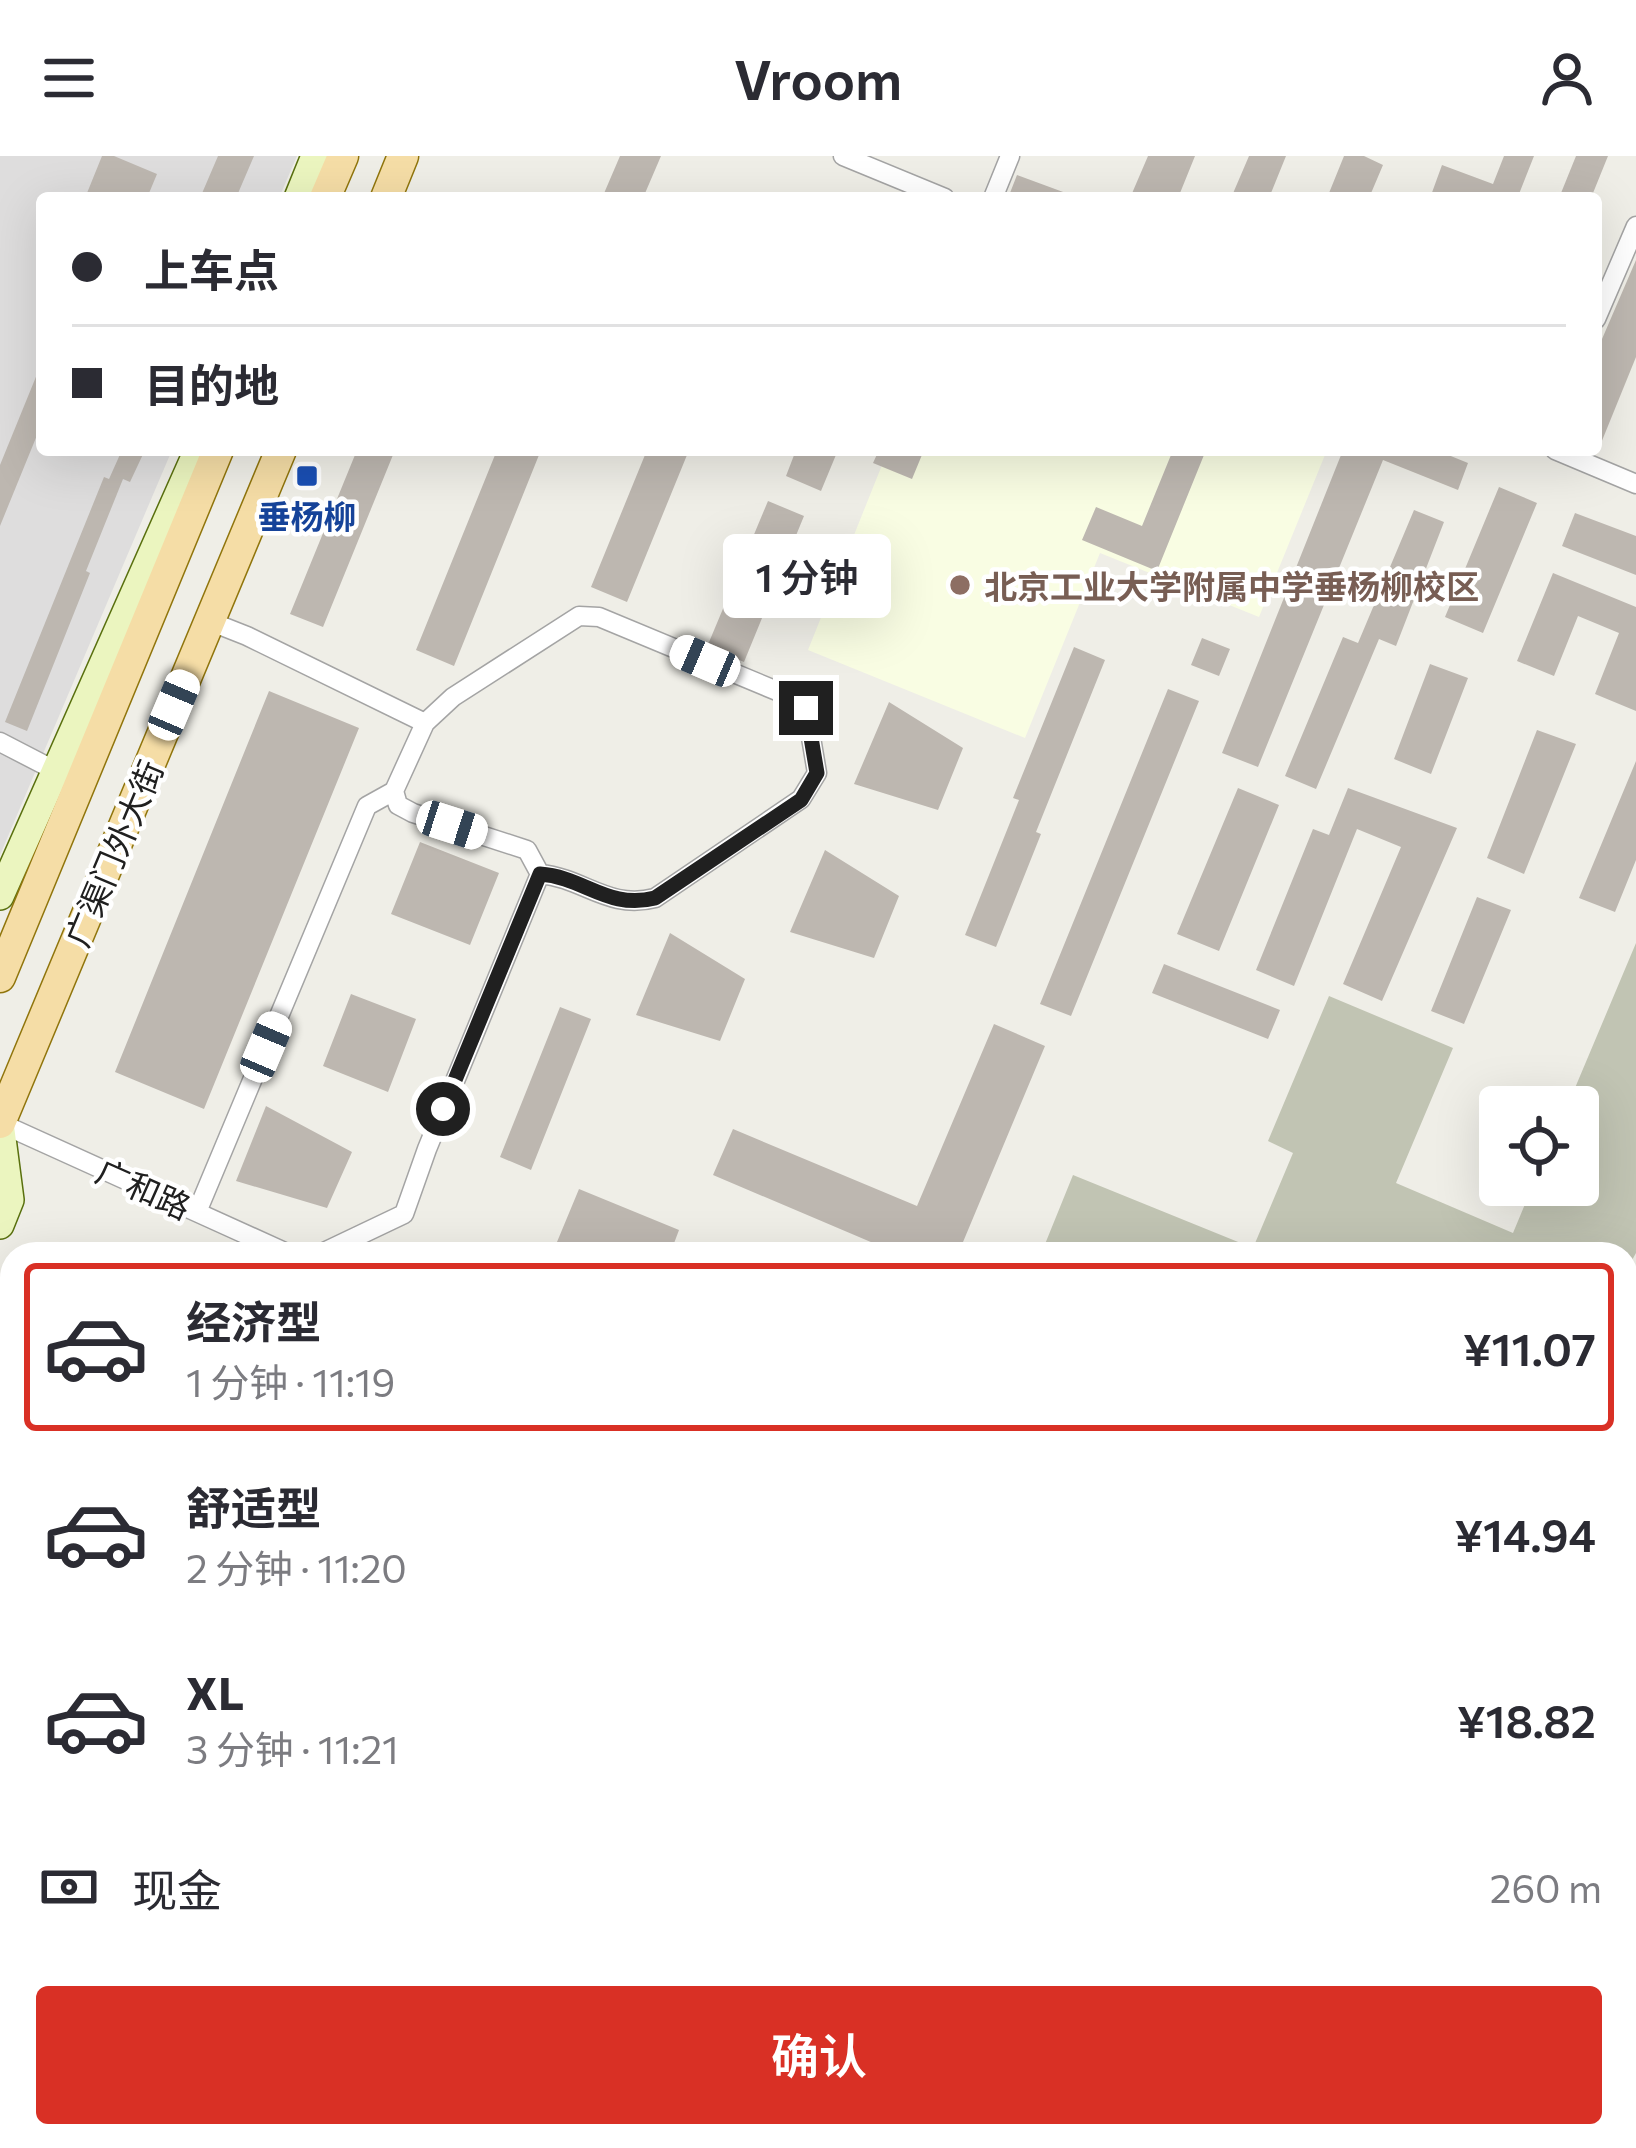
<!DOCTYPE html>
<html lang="zh">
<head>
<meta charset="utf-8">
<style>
	body { margin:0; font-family:Commissioner,"Noto Sans SC",sans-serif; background:#f7f7f7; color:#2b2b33; height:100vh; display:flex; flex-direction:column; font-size:45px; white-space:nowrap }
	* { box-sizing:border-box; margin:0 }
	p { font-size:39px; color:#7c7c81 }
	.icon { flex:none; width:66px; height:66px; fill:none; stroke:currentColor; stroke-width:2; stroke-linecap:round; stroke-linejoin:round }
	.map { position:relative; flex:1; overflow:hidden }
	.side { position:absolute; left:0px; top:1086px; width:1638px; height:906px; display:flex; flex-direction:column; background:#fff; border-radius:36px 36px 0 0; box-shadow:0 12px 48px #0002 }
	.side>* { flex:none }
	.banner { position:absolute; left:36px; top:36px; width:1566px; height:264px; border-radius:12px; box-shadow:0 12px 48px #0002; display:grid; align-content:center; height:264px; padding:0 36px; background:#fff }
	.buttons { position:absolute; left:1479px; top:930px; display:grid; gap:24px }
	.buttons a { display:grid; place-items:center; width:120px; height:120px; border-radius:12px; background:#fff; box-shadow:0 12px 48px #0002; font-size:60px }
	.end { position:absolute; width:54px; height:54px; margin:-27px; border:15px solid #202020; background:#fff; box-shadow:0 0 0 6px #fff }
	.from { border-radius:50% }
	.bubble { position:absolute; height:84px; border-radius:12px; background:#fff; box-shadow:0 12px 48px #0002; font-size:39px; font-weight:600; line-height:84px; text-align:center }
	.car { position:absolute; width:36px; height:72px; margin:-36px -18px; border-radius:15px; box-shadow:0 0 9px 3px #0007; background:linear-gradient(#fff 24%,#345 0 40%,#fff 0 76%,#345 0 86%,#fff 0) }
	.banner b { display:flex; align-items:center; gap:42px; height:114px; font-size:45px }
	.banner b+b { border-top:3px solid #e1e1e2 }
	.banner i { width:30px; height:30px; background:#2b2b33 }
	ul { padding:21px 0 0; list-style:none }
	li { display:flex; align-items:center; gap:36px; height:168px; margin:0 24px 18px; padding:0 12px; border:6px solid transparent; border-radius:12px }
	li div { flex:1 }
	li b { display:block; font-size:45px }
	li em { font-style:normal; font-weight:600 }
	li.selected { border-color:#d93025 }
	li>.icon { width:108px; height:108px; stroke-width:1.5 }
	.pay { display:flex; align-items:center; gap:30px; height:132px; padding:0 36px; font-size:45px }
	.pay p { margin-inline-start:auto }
	.cta { display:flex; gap:24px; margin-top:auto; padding:24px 36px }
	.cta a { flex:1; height:138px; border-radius:12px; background:#d93025; color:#fff; font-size:48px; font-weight:600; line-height:138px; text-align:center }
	header { display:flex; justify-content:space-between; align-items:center; height:156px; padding:0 36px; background:#fff; font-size:54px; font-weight:600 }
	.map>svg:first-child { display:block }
	.residential { fill:#dedddd }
	.education { fill:#f9fde3 }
	.construction { fill:#c1c4b3 }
	.building { fill:#bdb7b0 }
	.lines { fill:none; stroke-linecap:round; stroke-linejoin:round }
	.street-casing { stroke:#a4a4a4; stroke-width:21 }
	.secondary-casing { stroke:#59700e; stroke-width:30 }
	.primary-casing { stroke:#90750c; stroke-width:33 }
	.path { stroke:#ef9478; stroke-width:3; stroke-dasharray:6 6; stroke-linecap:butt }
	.street { stroke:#fff; stroke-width:18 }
	.secondary { stroke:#ebf5bf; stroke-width:27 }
	.primary { stroke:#f5dda6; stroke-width:30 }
	.route { stroke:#202020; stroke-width:15 }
	.transit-dot { fill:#1a4fb4; stroke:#fff; stroke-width:4.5 }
	.education-dot { fill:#8d6e63; stroke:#fff; stroke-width:4.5 }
	.labels { text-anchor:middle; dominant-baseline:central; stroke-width:9; stroke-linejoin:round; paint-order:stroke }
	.transit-label { font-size:33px; font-weight:bold; fill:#164399; stroke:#fff }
	.education-label { font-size:33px; font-weight:bold; fill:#785e54; stroke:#fff; text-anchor:start }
	.street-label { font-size:33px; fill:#202020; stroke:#fff }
</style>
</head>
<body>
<header><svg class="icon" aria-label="menu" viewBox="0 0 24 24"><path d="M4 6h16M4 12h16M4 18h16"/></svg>Vroom<svg class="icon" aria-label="person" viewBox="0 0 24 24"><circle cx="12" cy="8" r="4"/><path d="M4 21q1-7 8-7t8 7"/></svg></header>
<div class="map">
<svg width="1636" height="1992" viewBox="0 0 1636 1992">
	<rect width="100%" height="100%" fill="#efeee7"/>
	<!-- residential -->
	<path class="residential" d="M 0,0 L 297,0 L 279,42 L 42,42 L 42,294 L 172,294 L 0,699 Z"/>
	<!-- education -->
	<path class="education" d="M 888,294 L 1327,294 L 1259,461 L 1100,397 L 1025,582 L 808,494 Z"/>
	<!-- construction -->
	<path class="construction" d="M 1636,787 L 1636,1097 L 1626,1115 L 1626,1098 L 1041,1098 L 1073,1019 L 1253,1092 L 1293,997 L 1268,985 L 1329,840 L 1453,892 L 1396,1027 L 1513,1077 L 1533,1029 L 1578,1029 L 1578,951 L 1567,951 Z"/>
	<!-- building -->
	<path class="building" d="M 102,0 L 114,0 L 157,18 L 147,42 L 85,42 Z
		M 218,0 L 254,0 L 236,42 L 200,42 Z
		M 620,0 L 661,0 L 643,42 L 602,42 Z
		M 1148,0 L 1195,0 L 1178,42 L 1130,42 Z
		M 1249,0 L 1286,0 L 1269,42 L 1231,42 Z
		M 1344,0 L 1364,0 L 1383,9 L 1369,42 L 1327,42 Z
		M 1504,0 L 1534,0 L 1519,38 L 1526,42 L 1430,42 L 1442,9 L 1493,28 Z
		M 1576,0 L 1608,0 L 1591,42 L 1559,42 Z
		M 1017,19 L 1074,40 L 1074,42 L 1008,42 Z
		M 1636,104 L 1636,201 L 1597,297 L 1596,197 Z
		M 42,206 L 42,267 L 0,370 L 0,309 Z
		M 122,294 L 145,294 L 130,326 L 123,323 L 86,415 L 90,417 L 27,575 L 5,566 L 104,321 L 109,323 Z
		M 357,294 L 395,294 L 323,471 L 290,458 Z
		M 497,294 L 541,294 L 454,510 L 416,494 Z
		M 647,294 L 674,294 L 687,299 L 627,446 L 591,431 Z
		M 796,294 L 838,294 L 821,335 L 786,320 Z
		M 879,294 L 924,294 L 912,323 L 873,307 Z
		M 1173,294 L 1206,294 L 1157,415 L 1082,384 L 1096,351 L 1142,370 Z
		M 1343,294 L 1436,294 L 1468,307 L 1458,334 L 1383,304 L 1258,611 L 1222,597 Z
		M 1499,331 L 1537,347 L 1483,477 L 1445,461 Z
		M 768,345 L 804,360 L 744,506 L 707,491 Z
		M 1414,354 L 1444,366 L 1396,490 L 1379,483 L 1316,633 L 1285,620 L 1343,481 L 1358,487 Z
		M 1575,357 L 1636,380 L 1636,419 L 1562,390 Z
		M 1553,417 L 1636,451 L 1636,555 L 1595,538 L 1619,477 L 1578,460 L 1554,520 L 1517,505 Z
		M 1202,482 L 1230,493 L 1219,520 L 1191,509 Z
		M 1074,491 L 1105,504 L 1036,676 L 1041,678 L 996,791 L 965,779 L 1019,644 L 1013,642 Z
		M 1430,508 L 1468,522 L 1431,618 L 1394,603 Z
		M 1168,533 L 1199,545 L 1071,860 L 1040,848 Z
		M 269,535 L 359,572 L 204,953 L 115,916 Z
		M 889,546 L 963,592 L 938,654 L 854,628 Z
		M 1537,574 L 1576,588 L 1524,718 L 1487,702 Z
		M 1636,605 L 1636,704 L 1615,756 L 1579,742 Z
		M 1238,632 L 1279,649 L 1219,795 L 1177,778 Z
		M 1348,632 L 1457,672 L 1382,845 L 1343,828 L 1401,691 L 1357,673 L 1294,830 L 1256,814 L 1313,673 L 1329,679 Z
		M 420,686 L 499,717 L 470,789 L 391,758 Z
		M 825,694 L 899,740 L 874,802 L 790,776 Z
		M 1477,741 L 1511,754 L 1464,868 L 1431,855 Z
		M 670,777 L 745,823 L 720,885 L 636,859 Z
		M 1164,808 L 1280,854 L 1268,883 L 1152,837 Z
		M 351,838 L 416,863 L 388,936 L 323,910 Z
		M 560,851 L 591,863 L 531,1014 L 500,1001 Z
		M 994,868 L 1045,890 L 958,1098 L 899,1098 L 713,1019 L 733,973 L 917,1050 Z
		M 266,950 L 352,996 L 327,1052 L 236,1025 Z
		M 579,1033 L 679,1074 L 670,1098 L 552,1098 Z"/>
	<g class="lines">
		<!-- street casing -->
		<g class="street-casing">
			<path id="street" d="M 843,0 L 945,42
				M 993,42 L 1010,0
				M 1596,163 L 1636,70
				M 1555,294 L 1636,328
				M 209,465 L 247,480 L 425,567
				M 0,586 L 56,615
				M 0,967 L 289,1098
				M 197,1056 L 367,650 L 394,635
				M 320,1098 L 404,1058 L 427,993 L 540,718 L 527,694 L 413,657 L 398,649 L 394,635 L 425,567 L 453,541 L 579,460 L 599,461 L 777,535 L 806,552 L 817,617 L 801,643 L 655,742 C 608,754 584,722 540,718
				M 1626,1423 L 1636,1388
				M 0,1441 L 12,1446
				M 935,1980 L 966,1992
				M 34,1992 L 39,1980
				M 1403,1992 L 1407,1980"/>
		</g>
		<!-- secondary casing -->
		<g class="secondary-casing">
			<path id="secondary" d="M 298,42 L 315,0
				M 0,740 L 198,294
				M 0,1069 L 10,1044 L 0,967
				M 1626,1179 L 1636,1164"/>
		</g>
		<!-- primary casing -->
		<g class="primary-casing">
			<path id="primary" d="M 325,42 L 343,0
				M 386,42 L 403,0
				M 0,821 L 218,294
				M 0,967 L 281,294"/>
		</g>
		<!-- path -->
		<path class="path" d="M 0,1549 L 12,1521"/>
		<!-- street -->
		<use href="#street" class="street"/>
		<!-- secondary -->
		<use href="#secondary" class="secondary"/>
		<!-- primary -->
		<use href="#primary" class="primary"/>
	</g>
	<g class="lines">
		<!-- route -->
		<path class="route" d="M 443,953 L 540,718 C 584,721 608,754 655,742 L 801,644 L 817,617 L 806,552"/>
	</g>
	<!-- markers -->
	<rect class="transit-dot" x="295" y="308" width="24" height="24" rx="6"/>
	<circle class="education-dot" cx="960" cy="429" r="12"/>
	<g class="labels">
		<!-- transit labels -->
		<g class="transit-label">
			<text x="307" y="359">垂杨柳</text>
		</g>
		<!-- education labels -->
		<g class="education-label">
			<text x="984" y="429">北京工业大学附属中学垂杨柳校区</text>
		</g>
		<!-- street labels -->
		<g class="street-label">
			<text transform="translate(113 697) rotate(-67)">广渠门外大街</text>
			<text transform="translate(144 1032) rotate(24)">广和路</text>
		</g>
	</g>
</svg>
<div class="buttons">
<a><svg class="icon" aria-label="locate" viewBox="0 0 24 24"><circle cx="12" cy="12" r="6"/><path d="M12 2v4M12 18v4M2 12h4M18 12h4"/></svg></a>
</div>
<i class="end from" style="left:443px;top:953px"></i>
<i class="end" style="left:806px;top:552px"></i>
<div class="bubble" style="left:723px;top:378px;width:168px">1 分钟</div>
<i class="car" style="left:705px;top:505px;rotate:293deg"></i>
<i class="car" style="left:174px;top:549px;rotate:23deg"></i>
<i class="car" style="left:452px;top:669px;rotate:108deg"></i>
<i class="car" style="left:266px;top:891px;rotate:23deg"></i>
<div class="banner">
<b><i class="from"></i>上车点</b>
<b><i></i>目的地</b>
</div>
<section class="side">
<ul>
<li class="selected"><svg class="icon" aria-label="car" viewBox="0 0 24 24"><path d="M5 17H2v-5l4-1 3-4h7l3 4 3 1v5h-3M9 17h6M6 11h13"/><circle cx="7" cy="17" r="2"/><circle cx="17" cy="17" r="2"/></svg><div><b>经济型</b><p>1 分钟 · 11:19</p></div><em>¥11.07</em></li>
<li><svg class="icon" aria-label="car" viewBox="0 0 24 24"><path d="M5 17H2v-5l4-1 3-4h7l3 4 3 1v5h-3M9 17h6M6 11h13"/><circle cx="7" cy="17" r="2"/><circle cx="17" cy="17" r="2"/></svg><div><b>舒适型</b><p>2 分钟 · 11:20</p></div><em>¥14.94</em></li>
<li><svg class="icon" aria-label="car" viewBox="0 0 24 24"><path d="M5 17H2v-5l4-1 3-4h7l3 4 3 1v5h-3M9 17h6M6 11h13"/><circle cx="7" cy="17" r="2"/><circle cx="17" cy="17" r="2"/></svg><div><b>XL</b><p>3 分钟 · 11:21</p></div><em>¥18.82</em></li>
</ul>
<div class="pay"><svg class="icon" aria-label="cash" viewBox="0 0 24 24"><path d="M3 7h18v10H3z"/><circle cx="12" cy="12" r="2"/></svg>现金<p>260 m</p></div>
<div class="cta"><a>确认</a></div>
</section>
</div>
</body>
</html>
